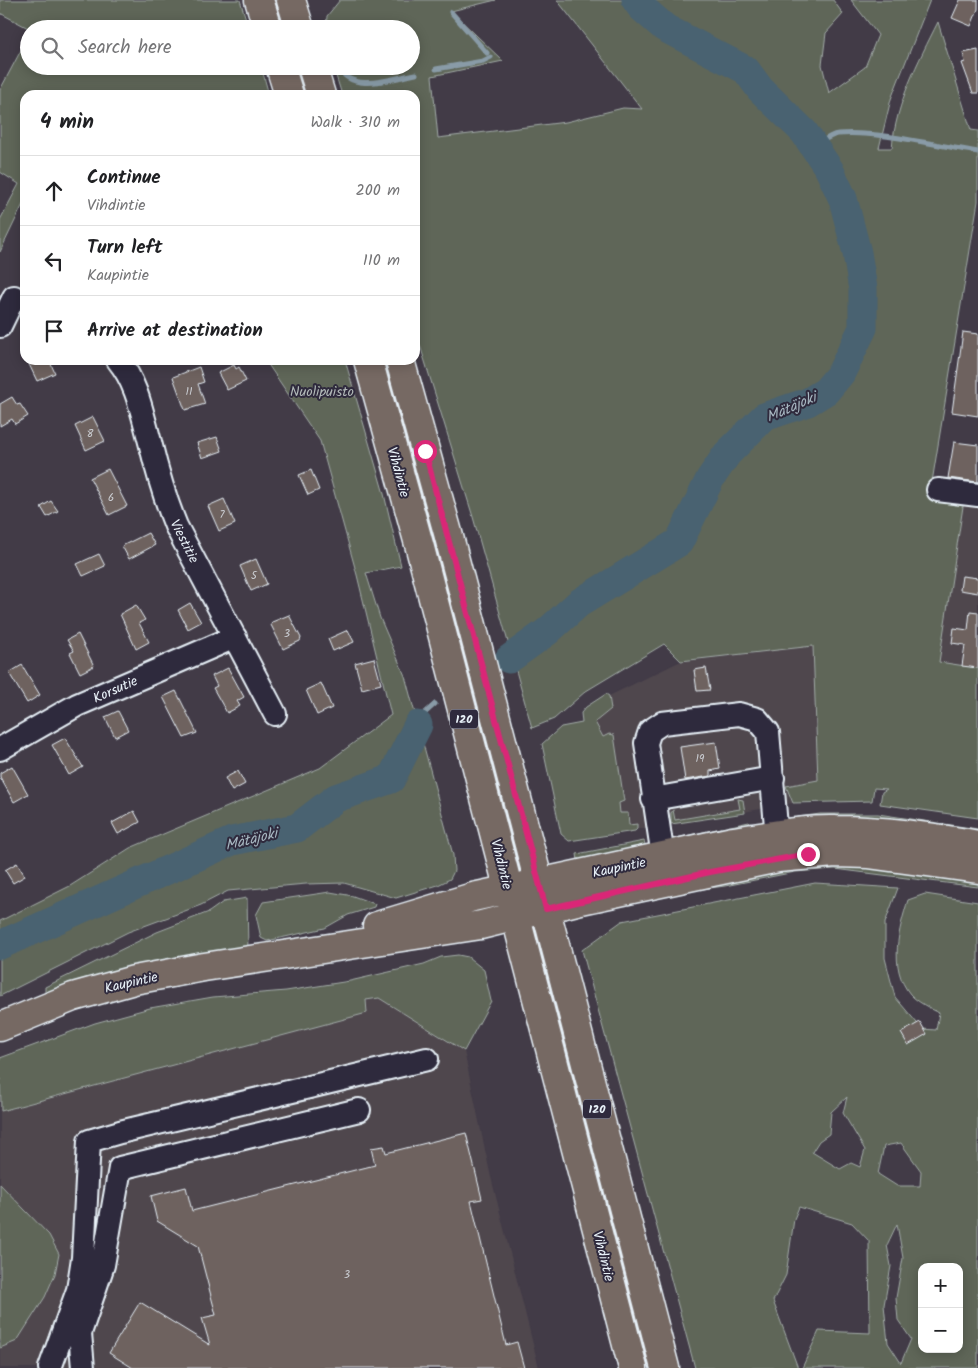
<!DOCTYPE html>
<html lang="en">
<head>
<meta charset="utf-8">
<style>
  :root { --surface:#fff; --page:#f6f6f6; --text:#202124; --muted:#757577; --line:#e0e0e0 }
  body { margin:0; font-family:Kalam,sans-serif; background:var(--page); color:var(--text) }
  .controls { position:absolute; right:15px; bottom:15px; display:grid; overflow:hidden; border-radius:10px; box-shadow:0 2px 12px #0003 }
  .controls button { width:45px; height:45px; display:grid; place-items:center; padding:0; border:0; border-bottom:1px solid var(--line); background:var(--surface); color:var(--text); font:25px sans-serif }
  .stop { position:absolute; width:15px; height:15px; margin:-11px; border:4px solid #db2777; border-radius:50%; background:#fff }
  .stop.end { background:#db2777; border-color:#fff; box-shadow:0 1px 5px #0008 }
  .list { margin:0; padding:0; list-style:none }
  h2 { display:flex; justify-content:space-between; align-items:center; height:65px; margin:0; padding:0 20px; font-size:21px }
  h2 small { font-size:16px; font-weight:400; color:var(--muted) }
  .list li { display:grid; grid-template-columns:32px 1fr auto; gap:15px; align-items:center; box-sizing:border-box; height:70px; padding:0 20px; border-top:1px solid var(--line) }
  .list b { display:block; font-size:19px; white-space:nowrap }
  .list p { margin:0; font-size:16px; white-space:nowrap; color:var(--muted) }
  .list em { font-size:16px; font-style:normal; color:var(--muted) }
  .icon { flex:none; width:28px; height:28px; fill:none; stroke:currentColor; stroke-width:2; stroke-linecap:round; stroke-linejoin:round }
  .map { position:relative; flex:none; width:978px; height:1368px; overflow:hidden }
  .search { position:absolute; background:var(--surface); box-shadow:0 2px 12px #0003; left:20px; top:20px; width:400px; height:55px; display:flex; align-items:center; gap:12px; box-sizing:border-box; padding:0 18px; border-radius:28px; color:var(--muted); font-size:19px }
  .panel { position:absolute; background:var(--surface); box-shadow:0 2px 12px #0003; left:20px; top:90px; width:400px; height:275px; border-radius:15px }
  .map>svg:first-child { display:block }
  .built { fill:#4f474e }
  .green { fill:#5e6659; stroke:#a3aca8; fill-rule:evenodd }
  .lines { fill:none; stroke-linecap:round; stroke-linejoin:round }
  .stream { stroke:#899ba7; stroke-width:5 }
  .river { stroke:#496271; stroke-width:29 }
  .building { fill:#6e625e; stroke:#e8f1f8 }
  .minor-casing { stroke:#e8f1f8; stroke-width:26 }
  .major-casing { stroke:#e8f1f8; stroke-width:31 }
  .minor { stroke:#2f2a3d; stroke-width:22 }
  .major { stroke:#766964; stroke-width:28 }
  .route { stroke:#db2777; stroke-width:6 }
  .labels { text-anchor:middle; stroke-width:4; stroke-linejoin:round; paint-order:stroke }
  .number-label { font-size:11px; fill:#cacdd2 }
  .shield { fill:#2f2a3d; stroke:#b0b5c0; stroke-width:1 }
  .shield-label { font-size:12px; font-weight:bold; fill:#e8f1f8 }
  .park-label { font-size:14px; fill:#b1b9b8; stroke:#2f2a3d }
  .street-label { font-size:14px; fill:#e8f1f8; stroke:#2f2a3d }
  .water-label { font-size:15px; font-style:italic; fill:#a8b8c2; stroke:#2f2a3d }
</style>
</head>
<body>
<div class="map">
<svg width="978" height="1368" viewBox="0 0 978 1368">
  <rect width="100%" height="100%" fill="#423b47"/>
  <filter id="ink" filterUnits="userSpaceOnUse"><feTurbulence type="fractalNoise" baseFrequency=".02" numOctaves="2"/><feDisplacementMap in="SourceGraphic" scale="10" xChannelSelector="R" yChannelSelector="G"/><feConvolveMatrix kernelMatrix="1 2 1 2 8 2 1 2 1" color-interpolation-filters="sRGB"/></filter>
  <g filter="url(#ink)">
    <path class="built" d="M927,494L978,502V668L939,663Z
      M813,646L818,781L787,786L793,803L673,825L637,829L636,824L629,825L620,813L603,737L595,722L611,709L609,696L679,662Z
      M379,998L464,1051L490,1173L539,1368H0V1094L147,1040Z"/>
    <path class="green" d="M0,0H240L249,29H30L0,13Z
      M340,0H496L451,11L503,61L432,76L438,138L566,122L623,108L642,109L557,0H833L843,14L826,33L822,65L829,93L865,67L878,35L851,0H930L891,99L879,148H892C896,103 918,62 938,22L971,130L978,131V201L932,482L927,494L964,500L939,662L978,668V818L880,804L882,792L887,789L874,788L872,801L793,803L786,786L818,780L813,646L681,661L664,644L586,691L554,719L532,728L473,517L415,329V95H342L333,66H411V29H326L327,16Z
      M29,35V66H261L269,95H25V200L0,252V220L19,184L0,172V90Z
      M265,360H345L384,494L401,566L366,573L380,618L405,676L453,855L454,871L450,879L438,885L396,898L344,883L306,884L228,891L201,905L128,932L0,996V921L70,886L130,848L320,768L391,715L357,575L320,441Z
      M606,694L609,696L611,709L595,722L603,737L609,734L614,735L624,801L619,803L620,813H628L629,825L637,824V829L635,831L569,841L561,834L542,744L561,727L582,723L581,713L586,707Z
      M738,799L743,800L745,813L671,824V813L673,810L675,820L740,809Z
      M820,814H878L978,829V834L796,819L798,817Z
      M749,822L752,825L676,840V838Z
      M644,841L645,844L638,849L578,860L577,854Z
      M809,862L978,877V887L835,869L795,872L725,886L680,892Z
      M815,883L898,888L885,923V958L895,997L922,1029L936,1030L939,1013C930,1008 917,1002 910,994C888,967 899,929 908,900L925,894L978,902V1368H802L819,1331L870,1333L869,1241L852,1223L799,1207L794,1219L786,1275L773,1301L798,1368H695L582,950L622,921ZM847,1097L843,1113L865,1150L860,1167L851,1163L840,1169L812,1152L819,1141L829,1134L831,1112ZM901,1143L921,1171L920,1186H897L878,1174L884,1146ZM897,1224L903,1258L896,1298L898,1320L911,1339L901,1363L888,1343L884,1305L891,1266L887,1245ZM922,1267H959V1349H922Z
      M330,892L353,896L375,904L374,907L348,915L325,928L267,941L261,938L256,915L263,902Z
      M247,898L248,950L45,996V987L157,932L209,912L223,902Z
      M458,955L468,957L484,970L491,1001L464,1051L379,998L366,1000L367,1013L1,1111L0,1058L95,1023L150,1008L213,997L286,991L350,981L424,964L441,957Z
      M0,1184L49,1235L59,1254L55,1274L45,1297L17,1341L0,1348Z"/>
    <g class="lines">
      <path class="stream" d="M451,12L487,53
        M338,66C351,95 392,78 416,74
        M436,69L483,61L491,57
        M814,147C822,142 829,135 838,134C875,130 939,146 978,152
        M418,725L425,713L435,704"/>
      <path class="river" d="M509,659L548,631L579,603L679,542L710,479L727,454L764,417L808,402L826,391L841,373L863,328V289L857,253L843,199L829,169L804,132L760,89L746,70L665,28L641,7L636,0
        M0,945L232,841L297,828L336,798L391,779L418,725"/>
    </g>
    <path class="building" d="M960,0H978V9L971,26L952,18Z
      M978,50V93H973L962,63L965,62L963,53Z
      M963,332L978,334V416L952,412Z
      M27,360H49L55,373L37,381Z
      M234,365L236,369L239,367L246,381L227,390L218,373Z
      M199,367L204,382L198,384L205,404L185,410L173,377Z
      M12,397L17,405L20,404L28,416L15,424L12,419L0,426V404Z
      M93,417L105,441L86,450L75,426Z
      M217,437L222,451L202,458L197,443Z
      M954,442L978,445V482L948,478Z
      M108,469L127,506L109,515L90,478Z
      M311,470L319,490L308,495L299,475Z
      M224,499L235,524L219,531L208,506Z
      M51,501L58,511L47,517L41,507Z
      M148,533L155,545L129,559L122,546Z
      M99,554L105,566L83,576L77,564Z
      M256,559L267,584L251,591L240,566Z
      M962,576L978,578V593L960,590Z
      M190,603L201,622L188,629L178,610Z
      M136,605L145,620L139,623L149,642L136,649L120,614Z
      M970,611L978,612V668L962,666L965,645L952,643L954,628L968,630Z
      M289,615L301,638L300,641L283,649L271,625L272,622Z
      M348,630L354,642L333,651L328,639Z
      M78,634L94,666L80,673L70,653L74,651L67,640Z
      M374,658L381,684L362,689L355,663Z
      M22,665L40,695L27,703L9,673Z
      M228,668L244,697L237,701L240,706L227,713L213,688L217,686L212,676Z
      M706,668L710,690L697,691L694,670Z
      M321,683L332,708L317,715L306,690Z
      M176,691L197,733L184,738L163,697Z
      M118,711L128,730L115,737L105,717Z
      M65,738L83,767L69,775L52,745Z
      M716,742L720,769L710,771V776L685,780L680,747Z
      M12,766L28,794L14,802L0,777V773Z
      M238,771L245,784L232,791L225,778Z
      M134,811L140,822L118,834L112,823Z
      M17,863L25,876L13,883L5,870Z
      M920,1022L927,1034L908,1045L901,1033Z
      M466,1133L482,1199L471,1201L506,1345L517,1342L524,1368H133L109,1353L140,1302L210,1345L202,1318L216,1315L198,1246L157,1221L151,1196L186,1187L192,1211L375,1165L371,1148L384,1146L386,1153Z"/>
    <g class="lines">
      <g class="minor-casing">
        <path id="minor" d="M0,326L14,297
          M118,360C137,383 142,413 150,442C157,471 165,499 176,526L275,714
          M938,490L978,495
          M0,749L77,705L235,637
          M653,799L773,778
          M663,857L646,743L650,731L662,723L739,714L757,719L768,732L778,850
          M50,1368L78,1290L83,1258L89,1141L120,1132L427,1059
          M83,1368L80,1333L103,1265L120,1168L359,1110"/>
      </g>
      <g class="major-casing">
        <path id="major" d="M259,0L268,29
          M291,0L300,29
          M280,66L289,95
          M312,66L321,95
          M368,360L420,548L633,1368
          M400,360L448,533L665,1368
          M377,926L473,897L733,841C767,836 802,829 836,830C884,830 931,837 978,845
          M0,1027L73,997L134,980L204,967L481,925L581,900L778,858L835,853L868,854L978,869"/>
      </g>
      <use href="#minor" class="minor"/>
      <use href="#major" class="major"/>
    </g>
  </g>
  <g class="lines" filter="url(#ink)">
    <path class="route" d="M425,451L546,909L710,872L808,854"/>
  </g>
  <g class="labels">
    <g class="number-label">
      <text x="189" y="395">11</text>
      <text x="90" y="437">8</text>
      <text x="111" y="501">6</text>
      <text x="222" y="518">7</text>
      <text x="254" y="579">5</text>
      <text x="287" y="637">3</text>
      <text x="700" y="762">19</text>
      <text x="347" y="1278">3</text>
    </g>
    <g class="shield">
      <rect x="450" y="709.5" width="28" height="19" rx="4"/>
      <rect x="583" y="1099.5" width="28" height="19" rx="4"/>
    </g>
    <g class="shield-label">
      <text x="464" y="723">120</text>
      <text x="597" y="1113">120</text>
    </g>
    <g class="park-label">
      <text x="322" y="396">Nuolipuisto</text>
    </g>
    <g class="street-label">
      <text transform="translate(399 472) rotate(75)" y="5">Vihdintie</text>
      <text transform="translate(185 541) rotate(63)" y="5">Viestitie</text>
      <text transform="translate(115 689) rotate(-24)" y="5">Korsutie</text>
      <text transform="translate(502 864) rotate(76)" y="5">Vihdintie</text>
      <text transform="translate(619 867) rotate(-12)" y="5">Kaupintie</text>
      <text transform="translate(131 982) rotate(-13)" y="5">Kaupintie</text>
      <text transform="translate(604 1256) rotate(76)" y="5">Vihdintie</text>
    </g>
    <g class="water-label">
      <text transform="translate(791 407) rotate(-24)" y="5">Mätäjoki</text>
      <text transform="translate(251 839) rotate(-14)" y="5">Mätäjoki</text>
    </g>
  </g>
</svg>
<div class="controls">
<button>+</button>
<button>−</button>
</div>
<div class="stop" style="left:425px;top:451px"></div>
<div class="stop end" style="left:808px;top:854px"></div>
<div class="search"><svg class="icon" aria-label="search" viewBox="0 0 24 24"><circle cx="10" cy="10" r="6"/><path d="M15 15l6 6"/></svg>Search here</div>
<section class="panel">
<h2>4 min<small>Walk · 310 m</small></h2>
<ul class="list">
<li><svg class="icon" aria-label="ahead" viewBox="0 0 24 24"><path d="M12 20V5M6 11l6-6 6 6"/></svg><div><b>Continue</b><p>Vihdintie</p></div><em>200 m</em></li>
<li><svg class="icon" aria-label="left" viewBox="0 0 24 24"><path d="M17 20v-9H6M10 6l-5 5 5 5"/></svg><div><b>Turn left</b><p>Kaupintie</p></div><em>110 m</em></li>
<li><svg class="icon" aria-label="arrive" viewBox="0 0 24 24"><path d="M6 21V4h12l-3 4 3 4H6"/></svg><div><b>Arrive at destination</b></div></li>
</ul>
</section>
</div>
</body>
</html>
